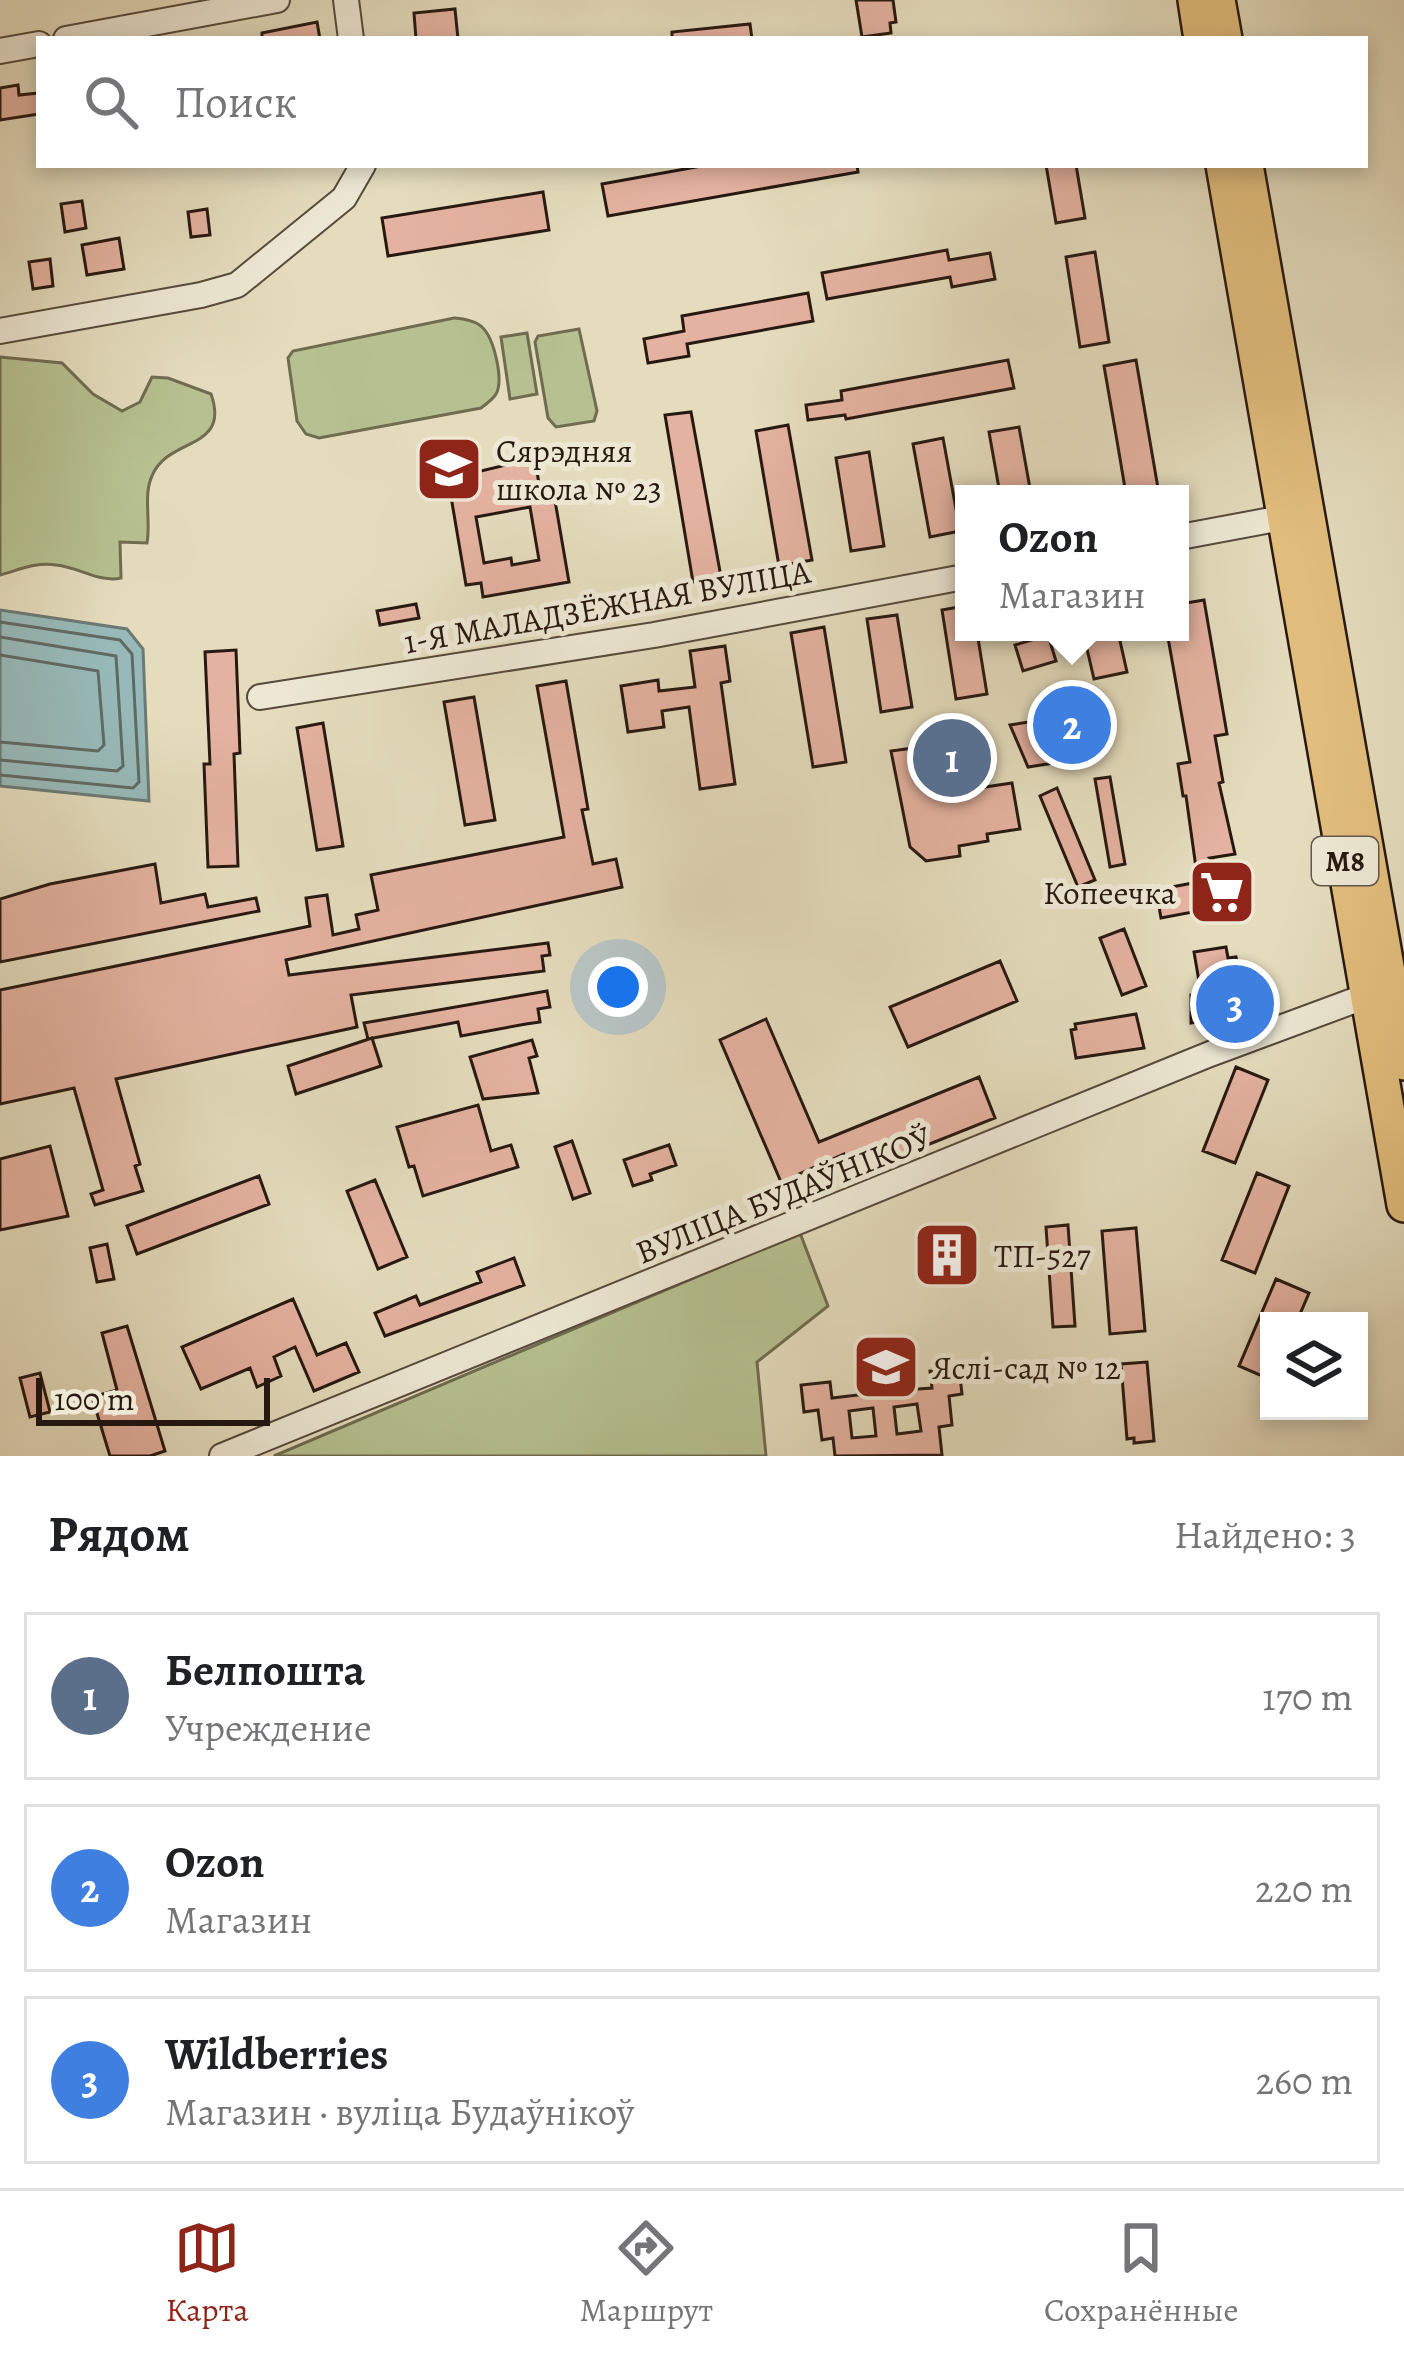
<!DOCTYPE html>
<html lang="ru">
<head>
<meta charset="utf-8">
<style>
  :root { --surface:#fff; --page:#f6f6f6; --text:#202124; --muted:#757577; --line:#e0e0e0; --accent:#8f2418 }
  body { margin:0; font-family:Alegreya,serif; background:var(--page); color:var(--text) }
  .controls { position:absolute; right:36px; bottom:36px; display:grid; overflow:hidden; border-radius:0px; box-shadow:0 6px 18px #0003 }
  .controls button { width:108px; height:108px; display:grid; place-items:center; padding:0; border:0; border-bottom:3px solid var(--line); background:var(--surface); color:var(--text); font:60px sans-serif }
  .scale { position:absolute; left:36px; bottom:30px; width:234px; box-sizing:border-box; padding-left:12px; border:6px solid #281910; border-top:0; font-size:33px; line-height:42px; white-space:nowrap; color:#281910; -webkit-text-stroke:9px #ede8d4; paint-order:stroke }
  .you { position:absolute; left:618px; top:987px; width:42px; height:42px; margin:-30px; border:9px solid #fff; border-radius:50%; background:#1a73e8; box-shadow:0 0 0 18px #1a73e833 }
  .badge { display:grid; place-items:center; width:78px; height:78px; border-radius:50%; background:var(--accent); color:#fff; font-size:39px; font-weight:700 }
  .pin { position:absolute; translate:-50% -50%; border:6px solid #fff; box-shadow:0 3px 12px #0006 }
  .popup { position:absolute; left:955px; top:485px; width:234px; height:156px; box-sizing:border-box; display:grid; place-content:center; border-radius:0px; background:var(--surface); filter:drop-shadow(0 3px 9px #0005); font-size:39px; white-space:nowrap; color:var(--muted) }
  .popup b { font-size:45px; color:var(--text) }
  .popup::after { content:''; position:absolute; left:50%; top:100%; margin-left:-24px; border:24px solid transparent; border-top-color:var(--surface) }
  .list { margin:0; padding:0; list-style:none }
  h2 { display:flex; justify-content:space-between; align-items:center; height:156px; margin:0; padding:0 48px; font-size:51px }
  h2 small { font-size:39px; font-weight:400; color:var(--muted) }
  .list li { display:grid; grid-template-columns:78px 1fr auto; gap:36px; align-items:center; box-sizing:border-box; height:168px; margin:0 24px 24px; padding:0 24px; border:3px solid var(--line); border-radius:0px }
  .list b { display:block; font-size:45px; white-space:nowrap }
  .list p { margin:0; font-size:39px; white-space:nowrap; color:var(--muted) }
  .list em { font-size:39px; font-style:normal; color:var(--muted) }
  .icon { flex:none; width:66px; height:66px; fill:none; stroke:currentColor; stroke-width:2; stroke-linecap:round; stroke-linejoin:round }
  .map { position:relative; flex:none; width:1404px; height:1456px; overflow:hidden }
  .search { position:absolute; background:var(--surface); box-shadow:0 6px 18px #0003; left:36px; right:36px; top:36px; height:132px; display:flex; align-items:center; gap:30px; box-sizing:border-box; padding:0 42px; border-radius:0px; color:var(--muted); font-size:45px }
  .sheet { height:732px; background:var(--surface) }
  nav { display:flex; justify-content:space-around; align-items:center; box-sizing:border-box; height:168px; border-top:3px solid var(--line); background:var(--surface); font-size:33px; color:var(--muted) }
  nav a { display:grid; justify-items:center; gap:6px }
  nav .on { color:var(--accent) }
  .map>svg:first-child { display:block }
  .green { fill:#b6c090; stroke:#6f6c50; stroke-width:3 }
  .water { fill:#97bab9; stroke:#6b7a75; stroke-width:3 }
  .lines { fill:none; stroke-linecap:round; stroke-linejoin:round }
  .shore { stroke:#606a64; stroke-width:3 }
  .building { fill:#e4b2a0; stroke:#281910; stroke-width:3; fill-rule:evenodd }
  .minor-casing { stroke:#574a3b; stroke-width:28 }
  .highway-casing { stroke:#281910; stroke-width:38 }
  .minor { stroke:#ede8d4; stroke-width:24 }
  .highway { stroke:#e2be7e; stroke-width:33 }
  .labels { text-anchor:middle; stroke-width:10; stroke-linejoin:round; paint-order:stroke }
  .shield { fill:#ede8d4; stroke:#63574b; stroke-width:3 }
  .shield-label { font-size:30px; font-weight:bold; fill:#281910 }
  .poi-label { font-size:33px; fill:#281910; stroke:#ede8d4; text-anchor:start }
  .street-label { font-size:33px; fill:#281910; stroke:#ede8d4 }
</style>
</head>
<body>
<div class="map">
<svg width="1404" height="1456" viewBox="0 0 1404 1456">
  <rect width="100%" height="100%" fill="#e4dcbd"/>
  <filter id="stains"><feTurbulence type="fractalNoise" baseFrequency=".00167" numOctaves="4"/><feColorMatrix values="0 0 0 0 .2 0 0 0 0 .09 0 0 0 0 .02 0 0 0 .5 -.17"/></filter>
  <radialGradient id="worn" r=".72"><stop offset=".6" stop-color="#630" stop-opacity="0"/><stop offset="1" stop-color="#630" stop-opacity=".3"/></radialGradient>
  <path class="green" d="M454,318C463,319 474,320 482,327C494,338 504,380 496,394C494,398 485,405 481,408L319,438L306,434L297,421L288,358L293,351Z
    M579,329L597,411L594,421L556,427L548,418L535,342L538,336Z
    M527,333L537,394L510,399L501,337Z
    M0,357L62,363L93,394L122,411L140,402L152,377L168,378L211,394C231,451 168,436 152,476C143,495 151,521 147,543L120,542L121,578C99,583 79,567 56,565C35,562 19,570 0,575Z
    M800,1233L828,1306L757,1362L766,1456H274Z"/>
  <path class="water" d="M0,610L127,629L143,649L149,801L0,786Z"/>
  <g class="lines">
    <path class="shore" d="M0,622L120,640L132,654L139,782L133,788L0,775
      M0,637L116,656L123,766L117,771L0,760
      M0,655L98,671L104,745L98,751L0,742"/>
  </g>
  <path class="building" d="M856,0H893L896,22L890,23L891,33L862,37Z
    M455,9L458,39H416L414,13Z
    M317,22L320,39H262V33Z
    M750,24L752,39H672V32Z
    M18,85L19,95L39,93V114L0,120V88Z
    M707,165H857L858,172L608,216L602,184Z
    M1046,165H1076L1085,218L1056,223Z
    M543,192L549,230L388,256L382,218Z
    M82,201L86,228L65,232L61,204Z
    M207,209L210,235L191,237L188,212Z
    M119,238L124,269L87,275L82,245Z
    M947,250L949,260L990,253L995,279L952,287L950,277L827,299L822,273Z
    M1095,252L1109,342L1080,347L1066,257Z
    M50,259L53,286L33,289L29,262Z
    M808,293L813,321L687,344L689,356L648,363L644,339L684,331L682,316Z
    M1008,360L1014,388L846,419L845,415L808,420L806,405L842,400L841,391Z
    M1136,360L1159,494H1126L1116,435L1104,366Z
    M691,412L721,577L693,582L665,415Z
    M788,425L812,560L779,566L756,431Z
    M1019,427L1031,494H1000L989,432Z
    M943,438L960,531L930,537L913,444Z
    M869,452L884,546L851,551L836,458Z
    M535,458L540,491L553,489L569,582L483,597L481,583L466,585L448,479ZM530,507L539,560L512,565L511,558L484,563L476,517Z
    M1204,600L1227,734L1215,736L1223,782L1219,783L1235,854L1210,858L1235,879L1238,910L1232,916L1217,918L1208,909L1161,918L1156,890L1198,882L1186,796H1183L1178,764L1190,762L1167,632H1180V604Z
    M416,604L419,618L380,625L377,611Z
    M964,606V632H977L987,694L956,699L942,610Z
    M897,615L912,707L881,712L867,619Z
    M824,627L846,762L813,767L791,633Z
    M1083,632H1118L1127,672L1094,679Z
    M1048,635L1056,661L1023,671L1015,645Z
    M725,646L730,681L721,683L735,784L700,789L689,707L662,711L664,727L628,732L621,686L658,680L659,691L695,687L690,651Z
    M236,650L240,753L234,754L238,866L208,867L204,764H210L205,652Z
    M566,681L588,809L582,810L593,864L616,859L622,887L286,960L289,975L548,943L550,955L542,956L544,971L351,995L357,1027L116,1079L140,1164L135,1166L143,1191L95,1205L91,1194L103,1190L74,1088L0,1104V990L310,926L306,898L327,895L333,935L359,929L356,915L378,910L371,875L564,837L537,686Z
    M474,697L495,820L465,825L444,702Z
    M1079,714L1086,758L1028,767L1010,725Z
    M323,723L343,846L317,850L297,728Z
    M958,742L965,790L1012,783L1020,829L987,834L988,841L959,846L960,856L926,861L910,847L891,751Z
    M1110,777L1125,864L1110,867L1095,779Z
    M1057,788L1095,880L1078,887L1040,796Z
    M155,864L161,903L205,894L208,907L256,898L259,911L0,962V899L50,884Z
    M1124,929L1146,986L1122,995L1100,938Z
    M1226,947L1228,958L1236,957L1246,1014L1191,1023V995L1201,993L1194,952Z
    M1000,961L1017,1001L908,1047L890,1007Z
    M547,991L550,1007L538,1009L540,1022L526,1024L461,1036L458,1022L368,1039L364,1023Z
    M1136,1014L1144,1048L1076,1058L1071,1030L1076,1029L1075,1024Z
    M766,1019L819,1142L979,1077L995,1118L852,1175L844,1154L781,1182L720,1040Z
    M372,1038L381,1066L296,1094L288,1066Z
    M532,1040L537,1056L529,1058L538,1093L483,1099L470,1057Z
    M1236,1067L1268,1080L1235,1163L1203,1151Z
    M478,1105L491,1151L511,1145L518,1167L423,1196L414,1166L409,1167L397,1127Z
    M572,1141L590,1193L573,1199L555,1147Z
    M669,1145L676,1165L650,1174L652,1180L633,1186L624,1160Z
    M50,1146L68,1216L0,1230V1159Z
    M1257,1173L1289,1186L1255,1273L1222,1260Z
    M259,1176L269,1204L137,1254L127,1226Z
    M375,1180L407,1257L378,1269L347,1191Z
    M1068,1225L1075,1326L1053,1327L1046,1227Z
    M1136,1228L1145,1331L1110,1334L1102,1231Z
    M107,1244L114,1279L97,1282L90,1248Z
    M514,1258L524,1285L385,1336L375,1313L416,1296L420,1305L481,1282L477,1272Z
    M1276,1279L1309,1293L1297,1321H1269V1379L1239,1366Z
    M293,1299L317,1355L346,1343L359,1372L314,1391L295,1347L274,1357L281,1376L257,1387L250,1368L201,1389L182,1347Z
    M127,1326L165,1451L150,1456H110L92,1397L117,1390L102,1333Z
    M1147,1362L1154,1441L1134,1443V1438L1127,1439L1121,1364Z
    M959,1368L962,1394L949,1396L952,1425L939,1427L942,1455L835,1456L833,1438L822,1440L818,1410L804,1412L801,1385L830,1382L832,1398L858,1395L856,1379L903,1374L905,1390L918,1389L932,1388L930,1371ZM917,1404L921,1431L897,1434L894,1407ZM873,1408L876,1436L852,1438L849,1411Z
    M40,1373L50,1412L30,1417L20,1378Z"/>
  <g class="lines">
    <g class="minor-casing">
      <path id="minor" d="M346,0L351,39
        M66,39L277,0
        M0,51L39,44
        M0,331L201,295L237,285L344,198L363,165
        M1180,537L1298,515
        M260,697L654,635L964,577
        M222,1456L1210,1054L1380,991"/>
    </g>
    <g class="highway-casing">
      <path id="highway" d="M1195,0L1201,39
        M1218,0L1225,39
        M1223,165L1404,1205
        M1246,165L1404,1063"/>
    </g>
    <use href="#minor" class="minor"/>
    <use href="#highway" class="highway"/>
  </g>
  <defs>
    <g id="school-square" transform="scale(3.45)"><rect x="-9" y="-9" width="18" height="18" rx="4" fill="#8f2418" stroke="#ede8d4"/><path d="M0-5L7-2L0 1L-7-2ZM-4 1L0 2.5L4 1V4Q0 6-4 4Z" fill="#fff"/></g>
    <g id="supermarket-square" transform="scale(3.45)"><rect x="-9" y="-9" width="18" height="18" rx="4" fill="#8f2418" stroke="#ede8d4"/><path d="M-6-5.5h2.5l.6 2H6L4.5 2H-2.5L-4.4-4H-6ZM-1.5 3.2a1.3 1.3 0 1 0 .1 0ZM3 3.2a1.3 1.3 0 1 0 .1 0Z" fill="#fff"/></g>
    <g id="building-square" transform="scale(3.45)"><rect x="-9" y="-9" width="18" height="18" rx="4" fill="#8f2418" stroke="#ede8d4"/><path d="M-4-6H4V6H1V3H-1V6H-4ZM-2.5-4.3h1.7v1.8h-1.7ZM.8-4.3h1.7v1.8H.8ZM-2.5-1h1.7V.8h-1.7ZM.8-1h1.7V.8H.8Z" fill="#fff"/></g>
  </defs>
  <g fill-rule="evenodd">
    <use href="#school-square" x="449" y="469"/>
    <use href="#supermarket-square" x="1222" y="892"/>
    <use href="#building-square" x="947" y="1255"/>
    <use href="#school-square" x="886" y="1367"/>
  </g>
  <g class="labels">
    <rect class="shield" x="1312" y="837" width="66" height="48" rx="9"/>
    <g class="shield-label">
      <text x="1345" y="871">М8</text>
    </g>
    <g class="poi-label">
      <text x="496" y="462">Сярэдняя<tspan x="496" dy="38">школа № 23</tspan></text>
      <text x="1176" y="904" text-anchor="end">Копеечка</text>
      <text x="994" y="1267">ТП-527</text>
      <text x="932" y="1379">Яслі-сад № 12</text>
    </g>
    <g class="street-label">
      <text transform="translate(607 606) rotate(-10)" y="12">1-Я МАЛАДЗЁЖНАЯ ВУЛІЦА</text>
      <text transform="translate(783 1194) rotate(-22)" y="12">ВУЛІЦА БУДАЎНІКОЎ</text>
    </g>
  </g>
  <rect width="100%" height="100%" filter="url(#stains)"/>
  <rect width="100%" height="100%" fill="url(#worn)"/>
</svg>
<div class="controls">
<button><svg class="icon" aria-label="layers" viewBox="0 0 24 24"><path d="M12 4l9 5-9 5-9-5zM3 14l9 5 9-5"/></svg></button>
</div>
<div class="scale">100 m</div>
<div class="you"></div>
<div class="pin badge" style="left:952px;top:758px;background:#5c6f8a">1</div>
<div class="pin badge" style="left:1072px;top:725px;background:#3f7fe0">2</div>
<div class="popup"><b>Ozon</b>Магазин</div>
<div class="pin badge" style="left:1235px;top:1004px;background:#3f7fe0">3</div>
<div class="search"><svg class="icon" aria-label="search" viewBox="0 0 24 24"><circle cx="10" cy="10" r="6"/><path d="M15 15l6 6"/></svg>Поиск</div>
</div>
<section class="sheet">
<h2>Рядом<small>Найдено: 3</small></h2>
<ul class="list">
<li><span class="badge" style="background:#5c6f8a">1</span><div><b>Белпошта</b><p>Учреждение</p></div><em>170 m</em></li>
<li><span class="badge" style="background:#3f7fe0">2</span><div><b>Ozon</b><p>Магазин</p></div><em>220 m</em></li>
<li><span class="badge" style="background:#3f7fe0">3</span><div><b>Wildberries</b><p>Магазин · вуліца Будаўнікоў</p></div><em>260 m</em></li>
</ul>
</section>
<nav>
<a class="on"><svg class="icon" aria-label="map" viewBox="0 0 24 24"><path d="M3 6l6-2 6 2 6-2v14l-6 2-6-2-6 2zM9 4v14M15 6v14"/></svg>Карта</a>
<a><svg class="icon" aria-label="directions" viewBox="0 0 24 24"><path d="M12 3l9 9-9 9-9-9zM9 14v-3h6M13 9l2 2-2 2"/></svg>Маршрут</a>
<a><svg class="icon" aria-label="saved" viewBox="0 0 24 24"><path d="M7 4h10v16l-5-4-5 4z"/></svg>Сохранённые</a>
</nav>
</body>
</html>
